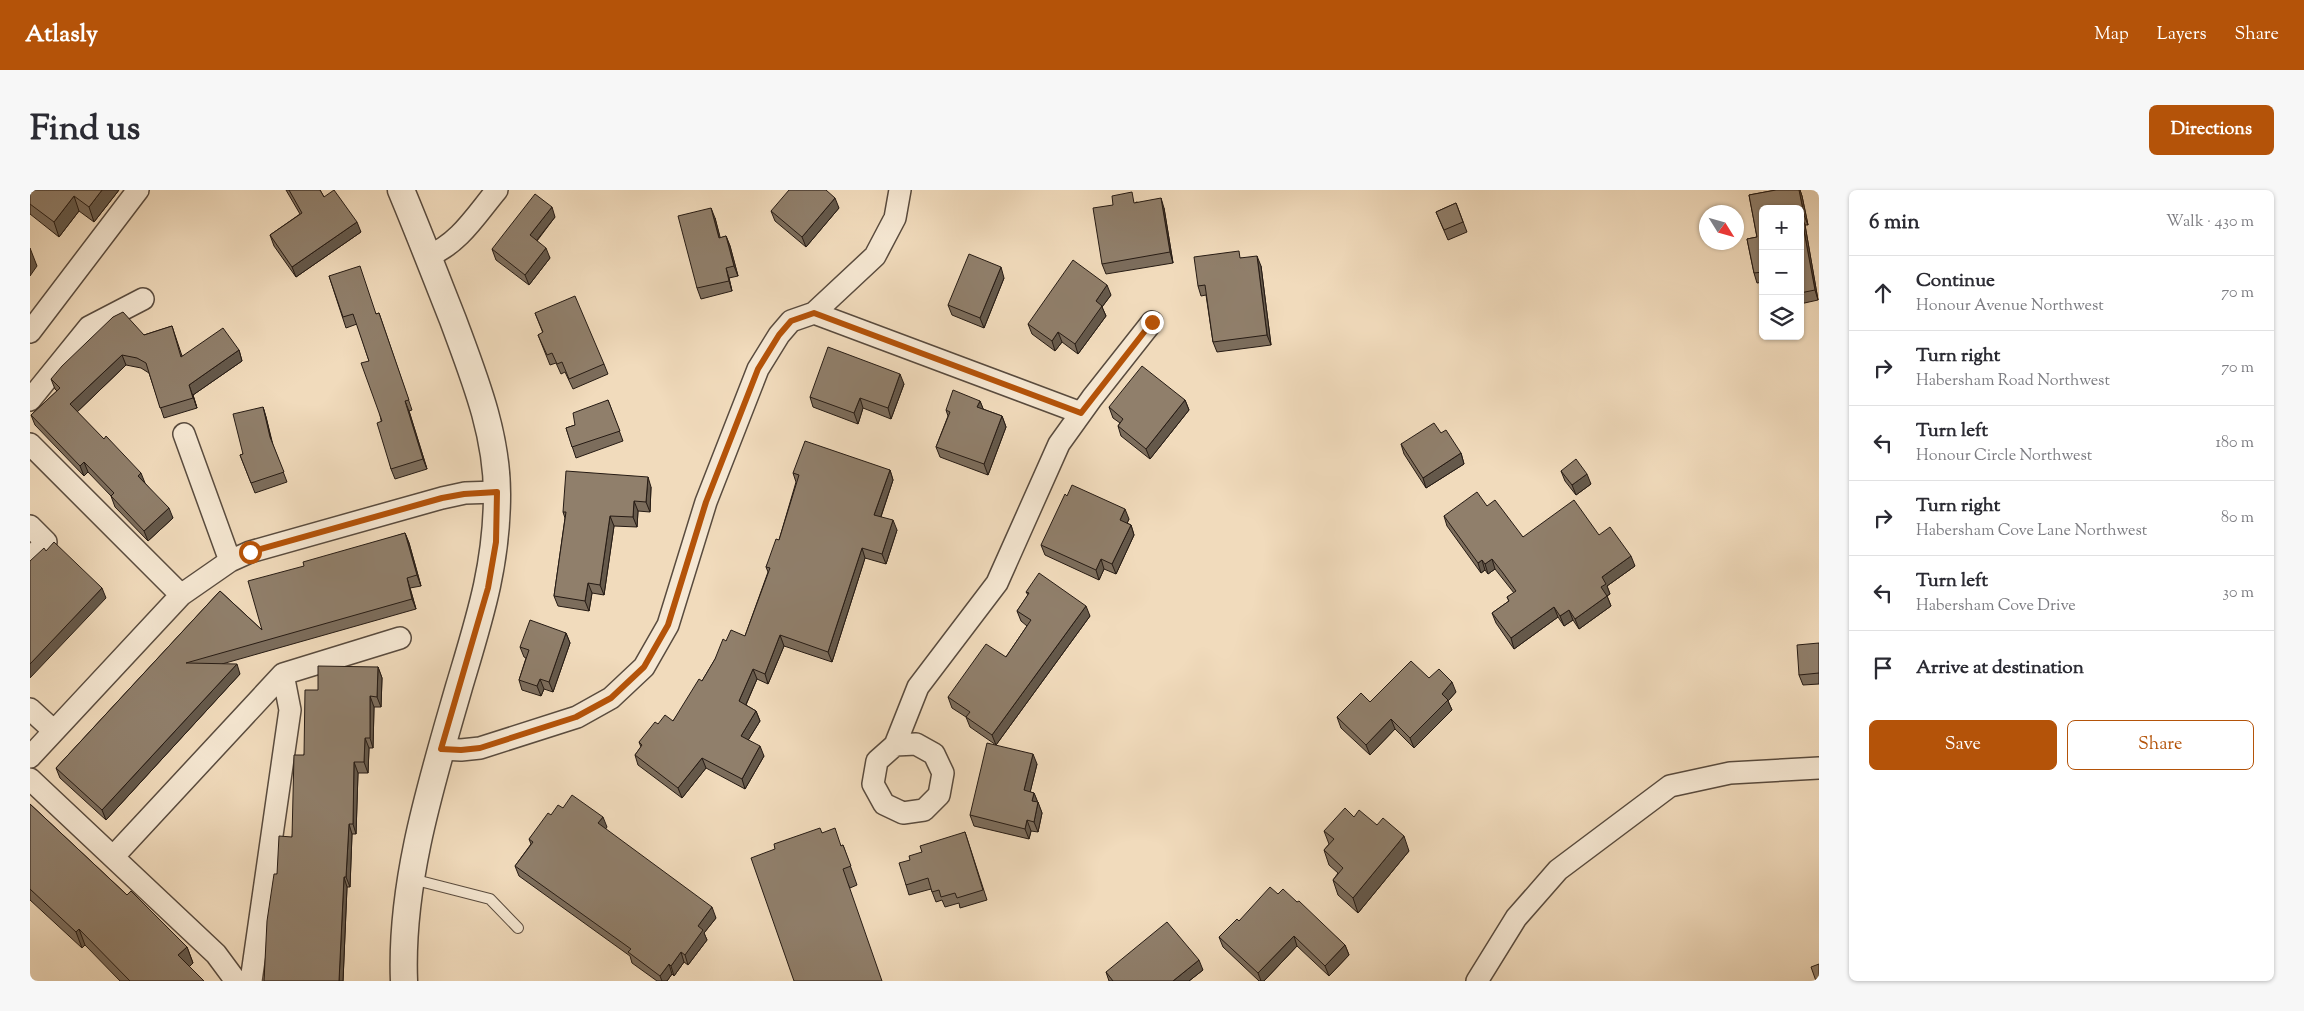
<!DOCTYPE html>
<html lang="en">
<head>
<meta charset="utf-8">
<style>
  :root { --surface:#fff; --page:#f7f7f7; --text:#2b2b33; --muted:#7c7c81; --line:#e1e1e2; --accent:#b45309 }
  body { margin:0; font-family:"Sorts Mill Goudy",serif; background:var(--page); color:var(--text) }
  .controls { position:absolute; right:15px; top:15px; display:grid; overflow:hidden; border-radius:8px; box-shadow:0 1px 4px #0004 }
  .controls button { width:45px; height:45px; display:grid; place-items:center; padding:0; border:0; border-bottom:1px solid var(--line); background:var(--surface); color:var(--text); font:25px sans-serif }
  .compass { position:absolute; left:1669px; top:15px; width:45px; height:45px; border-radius:50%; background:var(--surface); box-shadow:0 1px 4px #0004; rotate:127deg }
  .stop { position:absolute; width:15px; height:15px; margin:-11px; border:4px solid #b45309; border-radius:50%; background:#fff }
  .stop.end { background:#b45309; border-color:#fff; box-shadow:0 1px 5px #0008 }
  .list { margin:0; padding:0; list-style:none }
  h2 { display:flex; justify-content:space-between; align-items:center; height:65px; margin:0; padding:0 20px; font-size:21px }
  h2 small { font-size:16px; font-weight:400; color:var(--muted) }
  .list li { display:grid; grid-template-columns:32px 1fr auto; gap:15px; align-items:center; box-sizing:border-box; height:75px; padding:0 20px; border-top:1px solid var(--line) }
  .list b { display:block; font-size:19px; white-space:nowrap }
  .list p { margin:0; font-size:16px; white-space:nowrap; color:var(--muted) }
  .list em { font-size:16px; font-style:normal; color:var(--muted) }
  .actions { display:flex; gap:10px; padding:15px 20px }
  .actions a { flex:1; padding:11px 0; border:1px solid var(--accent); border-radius:8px; text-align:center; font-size:18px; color:var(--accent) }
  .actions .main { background:var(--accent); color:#fff }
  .icon { flex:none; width:28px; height:28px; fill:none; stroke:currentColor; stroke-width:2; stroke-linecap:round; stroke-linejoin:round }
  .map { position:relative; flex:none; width:1789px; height:791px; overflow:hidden; border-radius:8px }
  header { display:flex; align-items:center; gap:30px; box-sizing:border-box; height:70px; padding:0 25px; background:var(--accent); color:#fff }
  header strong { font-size:24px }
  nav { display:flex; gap:28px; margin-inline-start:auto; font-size:18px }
  .intro { display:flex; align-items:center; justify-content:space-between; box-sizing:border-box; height:120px; padding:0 30px }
  h1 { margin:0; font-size:35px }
  .button { padding:12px 22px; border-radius:8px; background:var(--accent); color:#fff; font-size:18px; font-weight:700 }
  main { display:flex; gap:30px; padding:0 30px }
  aside { flex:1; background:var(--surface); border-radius:8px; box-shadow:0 1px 4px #0004 }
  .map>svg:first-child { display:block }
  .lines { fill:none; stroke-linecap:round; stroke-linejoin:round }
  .service-casing { stroke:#594b3e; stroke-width:12 }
  .minor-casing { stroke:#594b3e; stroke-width:24 }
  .tertiary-casing { stroke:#594b3e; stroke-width:29 }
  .service { stroke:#f6e8d3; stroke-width:10 }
  .minor { stroke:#f6e8d3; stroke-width:21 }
  .tertiary { stroke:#f6e8d3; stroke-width:26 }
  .wall { fill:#7c6d5c; stroke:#261b14 }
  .shaded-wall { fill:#65594b; stroke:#261b14 }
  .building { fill:#907f6b; stroke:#261b14 }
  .route { stroke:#b45309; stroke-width:6 }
</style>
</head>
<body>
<header>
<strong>Atlasly</strong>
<nav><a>Map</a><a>Layers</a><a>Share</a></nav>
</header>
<div class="intro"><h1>Find us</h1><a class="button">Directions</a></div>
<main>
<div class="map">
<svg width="1789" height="791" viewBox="0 0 1789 791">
  <rect width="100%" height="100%" fill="#f1dbbc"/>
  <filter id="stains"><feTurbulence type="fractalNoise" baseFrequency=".004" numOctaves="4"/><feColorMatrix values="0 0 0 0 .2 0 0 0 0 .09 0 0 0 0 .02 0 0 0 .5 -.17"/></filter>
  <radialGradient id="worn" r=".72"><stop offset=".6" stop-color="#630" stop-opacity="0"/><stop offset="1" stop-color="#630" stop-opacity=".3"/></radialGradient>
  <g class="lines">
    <g class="service-casing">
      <path id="service" d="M382,689L460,709L488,738"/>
    </g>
    <g class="minor-casing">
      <path id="minor" d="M398,66C429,54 446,25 467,0
        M784,123L1051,223
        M0,142L108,0
        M0,210L59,137L113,109
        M154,244L200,371
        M0,254L151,405
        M0,336L16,352L0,369
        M0,519L24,541
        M865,555L886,554L904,564L913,583L909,605L894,620L873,623L854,614L843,594L847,571L865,555L888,497L967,393L1029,254L1062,208L1122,132
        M411,559L431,560L450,558L547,527L581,508L614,477L638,435L676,312L728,179L749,145L761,131L784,123L845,66L865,28L870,0
        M0,567L151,405L200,371L220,362L412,308L435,303L467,302
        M0,589L186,764L206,791
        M83,667L253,484L370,448
        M221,791L260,520L253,484
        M1447,791L1486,728L1528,680L1640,596L1700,583L1789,578"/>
    </g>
    <g class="tertiary-casing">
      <path id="tertiary" d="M371,0C389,43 406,87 423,130C444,187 467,243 467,304C467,376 449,430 429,497C402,591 370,692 374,791"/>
    </g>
    <use href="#service" class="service"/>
    <use href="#minor" class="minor"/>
    <use href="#tertiary" class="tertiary"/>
  </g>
  <path class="wall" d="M0,0H89L64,32L49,21L29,47L0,24Z
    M256,0H290L294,7L331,42L266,87L244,56L240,45L270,24Z
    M1746,0H1770L1772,6L1778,35H1775L1788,110L1770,114V19H1733V92L1727,93L1724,83L1717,49L1727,47L1719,5Z
    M1106,12L1134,18L1143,73L1076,84L1072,74Z
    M1426,13L1437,42L1418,50L1406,22Z
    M809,18L776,57L745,31L741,21Z
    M525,27L507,51L520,68L499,95L466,70L462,59Z
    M685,28L690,48L696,46L700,56L708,86L699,88L702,101L671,109L667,98Z
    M1211,68L1231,76L1241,155L1187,162L1183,152L1176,105L1171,106L1168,96Z
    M299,86L346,124L349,123L382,220L379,221L397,279L365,289L361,279L339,171L327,134L316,138Z
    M974,88L954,138L922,125L918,115Z
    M1081,105L1072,117L1076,126L1048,164L1032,152L1025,161L1002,144L998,134Z
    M505,123L574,174L578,184L543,199L535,182L531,184L526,173L520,175L508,145L513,143Z
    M142,136L152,166L209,160L212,171L163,205L167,218L134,228L119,183L111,178L96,175L47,222L115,293L143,328L118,351L85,317L81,306L58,282L54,286L5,235L1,225L27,201L25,199L21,189L114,145Z
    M874,194L861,229L833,218L828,234L783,217L780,207Z
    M578,210L593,251L546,268L536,238L545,235Z
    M1155,210L1159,220L1120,269L1091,246L1088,236L1090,233L1083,228L1079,217Z
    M950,211L953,219L972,226L976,237L958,285L910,267L906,257L918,226L916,220Z
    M233,217L236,227L243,255L257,292L225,303L210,265L213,264Z
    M1411,243L1431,263L1434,274L1396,298L1374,264L1371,254Z
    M860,280L863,290L851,327L867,340L856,374L835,368L802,472L754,456L738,494L727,489L716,515L726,521L730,531L718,550L734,566L715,599L676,578L652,608L608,575L605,565L611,557L609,552L628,534L643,531L672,491L696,451L715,446L738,382L736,377L749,350L766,292L763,283Z
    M1531,281L1561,294L1546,305L1535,291Z
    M621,297L620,322L608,321L607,337L584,336L574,405L562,403L559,421L528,416L524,406L535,328L533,322Z
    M1457,316L1493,347L1569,345L1605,376L1577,396L1580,404L1577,406L1581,416L1549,439L1543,430L1534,436L1528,427L1484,459L1466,433L1462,423L1479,411L1477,407L1484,403L1465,379L1458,384L1455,380L1451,383L1417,336L1414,326Z
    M1099,329L1097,333L1101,335L1104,345L1086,384L1074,379L1069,390L1015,365L1011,355Z
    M375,343L379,353L391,396L380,398L386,419L192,474L210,484L76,630L30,588L26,578L190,401L232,440L274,376Z
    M996,402L1060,426L966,555L940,537L936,527L922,518L918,507L976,467L997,436L991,431L987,421L998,405Z
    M536,443L540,453L523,502L514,499L511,506L492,500L489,490L496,468L494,467L490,457Z
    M1789,453V494L1773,495L1769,485Z
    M348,477L352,488L351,517H344L343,558H339L338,583H328L326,644H322L320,697H317L313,791H234L247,684L262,647L274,565L288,500Z
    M1426,502L1418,511L1422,520L1384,558L1365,539L1340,565L1311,538L1307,527L1340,512Z
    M1007,574L1000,602L1004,603L1012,623L1008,642L1001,641L999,649L944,636L940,625Z
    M0,614L97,705L157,757L163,773L159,776L174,791H90L55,755L52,758L0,710Z
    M533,618L577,637L575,639L686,728L674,743L677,750L658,775L654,772L644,786L642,784L637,791H627L602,773L600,766L489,686L485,676L501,654L499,649L521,625Z
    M1324,627L1347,635L1379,661L1328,723L1308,705L1303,690L1308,683L1299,675L1294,660L1299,654L1294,641Z
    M935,642L957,710L930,718L929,713L915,717L912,710L906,712L901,699L879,705L876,695L880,670L892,662Z
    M792,643L811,656L813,655L827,695L820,698Z
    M1248,704L1267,712L1315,755L1319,765L1299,786L1267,756L1234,791H1229L1193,757L1189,747L1209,731Z
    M1173,780L1159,791H1079L1076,782Z"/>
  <path class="shaded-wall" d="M72,0H89L64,32L59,17Z
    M1769,0H1770L1772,6L1778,35L1774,25Z
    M44,6L49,21L29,47L24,32Z
    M805,8L809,18L776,57L772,47Z
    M1131,8L1134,18L1143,73L1140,62Z
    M522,17L525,27L503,55L500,45Z
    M681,18L685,28L693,58L689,48Z
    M1771,25L1775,35L1788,110L1785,100Z
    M327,32L331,42L266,87L262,77Z
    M696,46L700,56L708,86L704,76Z
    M0,58L7,76L0,86Z
    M516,58L520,68L499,95L495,85Z
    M1227,66L1231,76L1241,155L1237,145Z
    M971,77L974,88L954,138L950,128Z
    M696,78L699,88L702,101L699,91Z
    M1077,95L1081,105L1072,117L1076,126L1048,164L1045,154L1066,111Z
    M1028,142L1032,152L1025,161L1022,151Z
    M209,160L212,171L163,205L167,218L159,195Z
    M92,165L96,175L44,225L40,214Z
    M870,184L874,194L861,229L858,218Z
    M830,208L833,218L828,234L824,223Z
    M1155,210L1159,220L1120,269L1116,259Z
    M375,211L379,221L397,279L393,269Z
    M950,211L954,221L947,217Z
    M233,217L236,227L243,257L240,247Z
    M972,226L976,237L958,285L954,274Z
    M1431,263L1434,274L1396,298L1393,288Z
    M54,272L58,282L54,286L50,276Z
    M860,280L863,290L848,335L844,325Z
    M111,283L115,293L108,286Z
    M1557,284L1561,294L1546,305L1542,295Z
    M618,287L621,297L620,322L616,312Z
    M604,311L608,321L607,337L603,327Z
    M139,318L143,328L118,351L114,341Z
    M1095,319L1099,329L1094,340L1090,330Z
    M580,326L584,336L574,405L570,395Z
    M863,330L867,340L856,374L852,364Z
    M1101,335L1104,345L1086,384L1082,374Z
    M375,343L379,353L391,396L387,385Z
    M832,358L835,368L802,472L798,462Z
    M1601,366L1605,376L1577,396L1580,404L1575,407L1571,397L1572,387Z
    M1071,369L1074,379L1069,390L1066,380Z
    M1462,369L1465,379L1458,384L1455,374Z
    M1452,370L1455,380L1451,383L1448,373Z
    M377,388L380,398L386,419L382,409Z
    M558,393L562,403L559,421L555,411Z
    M72,398L76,408L0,488V474Z
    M1577,406L1581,416L1549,439L1545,429Z
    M1056,416L1060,426L966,555L962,545Z
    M1524,417L1528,427L1484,459L1481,448Z
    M1539,420L1543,430L1534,436L1530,426Z
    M536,443L540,453L523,502L519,492Z
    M750,445L754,456L738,494L735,484Z
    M207,474L210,484L76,630L72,620Z
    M348,477L352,488L351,517L347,507Z
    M723,479L727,489L713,521L709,511Z
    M510,489L514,499L511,506L507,496Z
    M1422,492L1426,502L1418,511L1422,520L1384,558L1380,548L1412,504Z
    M340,506L344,517L343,558L340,548Z
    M726,521L730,531L714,557L711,546Z
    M1361,529L1365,539L1340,565L1336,555Z
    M335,548L339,558L338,583L334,572Z
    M730,556L734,566L715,599L712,589Z
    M1003,564L1007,574L998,611L994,600Z
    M672,568L676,578L652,608L648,598Z
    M324,572L328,583L326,644L323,634Z
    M1004,603L1008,613L1002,611Z
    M1008,612L1012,623L1008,642L1004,632Z
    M573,627L577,637L572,644L568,633Z
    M997,630L1001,641L999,649L995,639Z
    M319,634L322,644L320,697L316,687Z
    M1374,646L1379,661L1328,723L1323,708Z
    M314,687L317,697L313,791H309Z
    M682,717L686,728L674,743L677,750L658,775L655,765L668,736Z
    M49,739L55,755L52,758L46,742Z
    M1264,746L1267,756L1234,791H1231L1228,783Z
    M1315,755L1319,765L1299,786L1295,776Z
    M157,757L163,773L154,782L148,765Z
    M651,762L654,772L644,786L641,776Z
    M1169,770L1173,780L1159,791H1143Z
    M639,774L642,784L637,791H632L630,786Z"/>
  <path class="building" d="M0,0H72L59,17L44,6L24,32L0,14Z
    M259,0H290L294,7L304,0L327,32L262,77L240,45L272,23Z
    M759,0H796L805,8L772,47L741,21Z
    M1746,0H1769L1774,25H1771L1785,100L1770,103V19H1733V82L1724,83L1717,49L1727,47L1719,5Z
    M1102,2L1104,13L1131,8L1140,62L1072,74L1063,18L1083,15L1082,6Z
    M505,4L522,17L500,45L516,58L495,85L462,59Z
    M1426,13L1433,32L1414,40L1406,22Z
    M681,18L689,48L696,46L704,76L696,78L699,91L667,98L648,26Z
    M1209,61L1210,68L1227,66L1237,145L1183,152L1175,95L1168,96L1164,67Z
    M939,64L971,77L950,128L918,115Z
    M1043,70L1077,95L1066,111L1072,116L1045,154L1028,142L1022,151L998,134Z
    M330,76L346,124L349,123L379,210L375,211L393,269L361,279L347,233L352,231L331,173L339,171L323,124L313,127L299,86Z
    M545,106L574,174L539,189L532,172L527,174L522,163L517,165L508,145L513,142L505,123Z
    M93,122L114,145L142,136L151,167L193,138L209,160L159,195L163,208L130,218L116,173L107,168L92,165L40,214L74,249L76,246L111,283L108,286L139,318L114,341L81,306L84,303L54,272L50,276L1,225L30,198L21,189L32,176L83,127Z
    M798,157L870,184L858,218L830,208L824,223L780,207Z
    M1112,176L1155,210L1116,259L1088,236L1093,229L1079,217Z
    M923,200L950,211L947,217L972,226L954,274L906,257L920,222L916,220Z
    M578,210L590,241L542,257L536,238L545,235L543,223Z
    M233,217L240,247L254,282L221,293L210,265L213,264L203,224Z
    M1404,233L1411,243L1416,240L1431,263L1393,288L1371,254Z
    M775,251L860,280L844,325L863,330L852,364L832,358L798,462L750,445L735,484L723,479L709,511L726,521L711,546L730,556L712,589L672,568L648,598L605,565L612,555L609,552L625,532L628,534L635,525L643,531L669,489L672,491L685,469L693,449L696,451L701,440L715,446L740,378L736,377L746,349L749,350L769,285L763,283Z
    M1546,269L1557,284L1542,295L1531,281Z
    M536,281L618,287L616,312L604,311L603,327L580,326L570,395L558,393L555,411L524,406L536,322H533Z
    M1042,295L1095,319L1090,330L1101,335L1082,374L1071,369L1066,380L1011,355L1035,304L1037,306Z
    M1447,302L1457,316L1465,310L1493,347L1544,310L1569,345L1580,337L1601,366L1572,387L1576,394L1571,397L1577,406L1545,429L1539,420L1530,426L1524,417L1481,448L1462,423L1479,411L1477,407L1486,401L1473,383L1462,369L1455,374L1452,370L1448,373L1414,326Z
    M375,343L387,385L377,388L382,409L156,473L207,474L72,620L26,578L190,401L232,440L218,391L274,376L273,372Z
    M24,352L72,398L0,474V371L14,358L16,361Z
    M1009,383L1056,416L962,545L936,527L940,522L918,507L956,454L976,467L1001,430L987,421L999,403L996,402Z
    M500,430L536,443L519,492L510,489L507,496L489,490L499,460L490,457Z
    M1789,453V483L1769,485L1767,455Z
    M1381,471L1399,488L1409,479L1422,492L1412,504L1418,510L1380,548L1361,529L1336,555L1307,527L1331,503L1340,512Z
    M288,476L348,477L347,507L340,506V548H335L334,572H324L323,634H319L316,687H314L309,791H234L237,731L244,684H247L249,646L262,647L264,565H274L275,500H288Z
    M957,553L1003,564L994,600L1004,603L1002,611L1008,612L1004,632L997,630L995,639L940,625Z
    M542,605L573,627L568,633L682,717L668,736L673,740L655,765L651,762L641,776L639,774L630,786L598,762L601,759L485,676L503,652L499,649L518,623L521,625L528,615L533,618Z
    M0,614L97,705L101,701L157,757L148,765L174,791H100L49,739L46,742L0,699Z
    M1315,618L1324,627L1329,620L1347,635L1353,628L1374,646L1323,708L1303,690L1313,678L1294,660L1304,649L1294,641Z
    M790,638L792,643L805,638L811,656L813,655L821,676L813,679L852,791H764L721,668L745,659L744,654Z
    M935,642L953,700L927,708L925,703L911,707L909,700L902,702L898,688L876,695L869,673L880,670L879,666L892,662L890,656Z
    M1240,697L1248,704L1253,699L1267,712L1269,711L1315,755L1295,776L1264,746L1228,783L1189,747L1207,729L1209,731Z
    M1137,732L1169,770L1143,791H1083L1076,782Z
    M1789,774V791H1786L1781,777Z"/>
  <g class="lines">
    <path class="route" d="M220,362L412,308L434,304L467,302L466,352L458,398L411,559L431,560L450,558L546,527L581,508L614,477L638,435L676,312L728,179L749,145L761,131L784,123L1051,223L1122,132"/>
  </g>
  <rect width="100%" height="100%" filter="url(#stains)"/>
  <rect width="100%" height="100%" fill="url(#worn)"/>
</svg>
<div class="controls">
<button>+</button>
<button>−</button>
<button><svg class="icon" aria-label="layers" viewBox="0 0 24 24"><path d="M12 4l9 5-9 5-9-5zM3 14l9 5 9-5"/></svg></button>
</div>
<svg class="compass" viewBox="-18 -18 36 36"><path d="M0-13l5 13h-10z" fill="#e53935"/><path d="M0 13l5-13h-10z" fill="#7c7c81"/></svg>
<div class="stop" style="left:220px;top:362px"></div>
<div class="stop end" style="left:1122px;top:132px"></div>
</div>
<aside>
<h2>6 min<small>Walk · 430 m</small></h2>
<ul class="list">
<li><svg class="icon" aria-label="ahead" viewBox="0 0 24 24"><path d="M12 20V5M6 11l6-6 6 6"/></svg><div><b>Continue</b><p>Honour Avenue Northwest</p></div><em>70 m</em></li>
<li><svg class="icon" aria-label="right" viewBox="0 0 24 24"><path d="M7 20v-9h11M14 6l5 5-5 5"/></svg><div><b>Turn right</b><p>Habersham Road Northwest</p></div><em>70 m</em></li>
<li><svg class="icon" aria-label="left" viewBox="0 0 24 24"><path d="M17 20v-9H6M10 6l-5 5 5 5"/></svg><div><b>Turn left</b><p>Honour Circle Northwest</p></div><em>180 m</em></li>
<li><svg class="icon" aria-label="right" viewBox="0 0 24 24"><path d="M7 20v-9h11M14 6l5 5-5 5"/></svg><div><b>Turn right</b><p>Habersham Cove Lane Northwest</p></div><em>80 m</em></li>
<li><svg class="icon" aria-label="left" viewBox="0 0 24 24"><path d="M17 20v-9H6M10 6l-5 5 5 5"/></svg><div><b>Turn left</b><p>Habersham Cove Drive</p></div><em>30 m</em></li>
<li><svg class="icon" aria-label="arrive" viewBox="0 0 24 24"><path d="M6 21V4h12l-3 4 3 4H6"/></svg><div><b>Arrive at destination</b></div></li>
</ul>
<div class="actions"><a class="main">Save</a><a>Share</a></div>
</aside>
</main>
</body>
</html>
